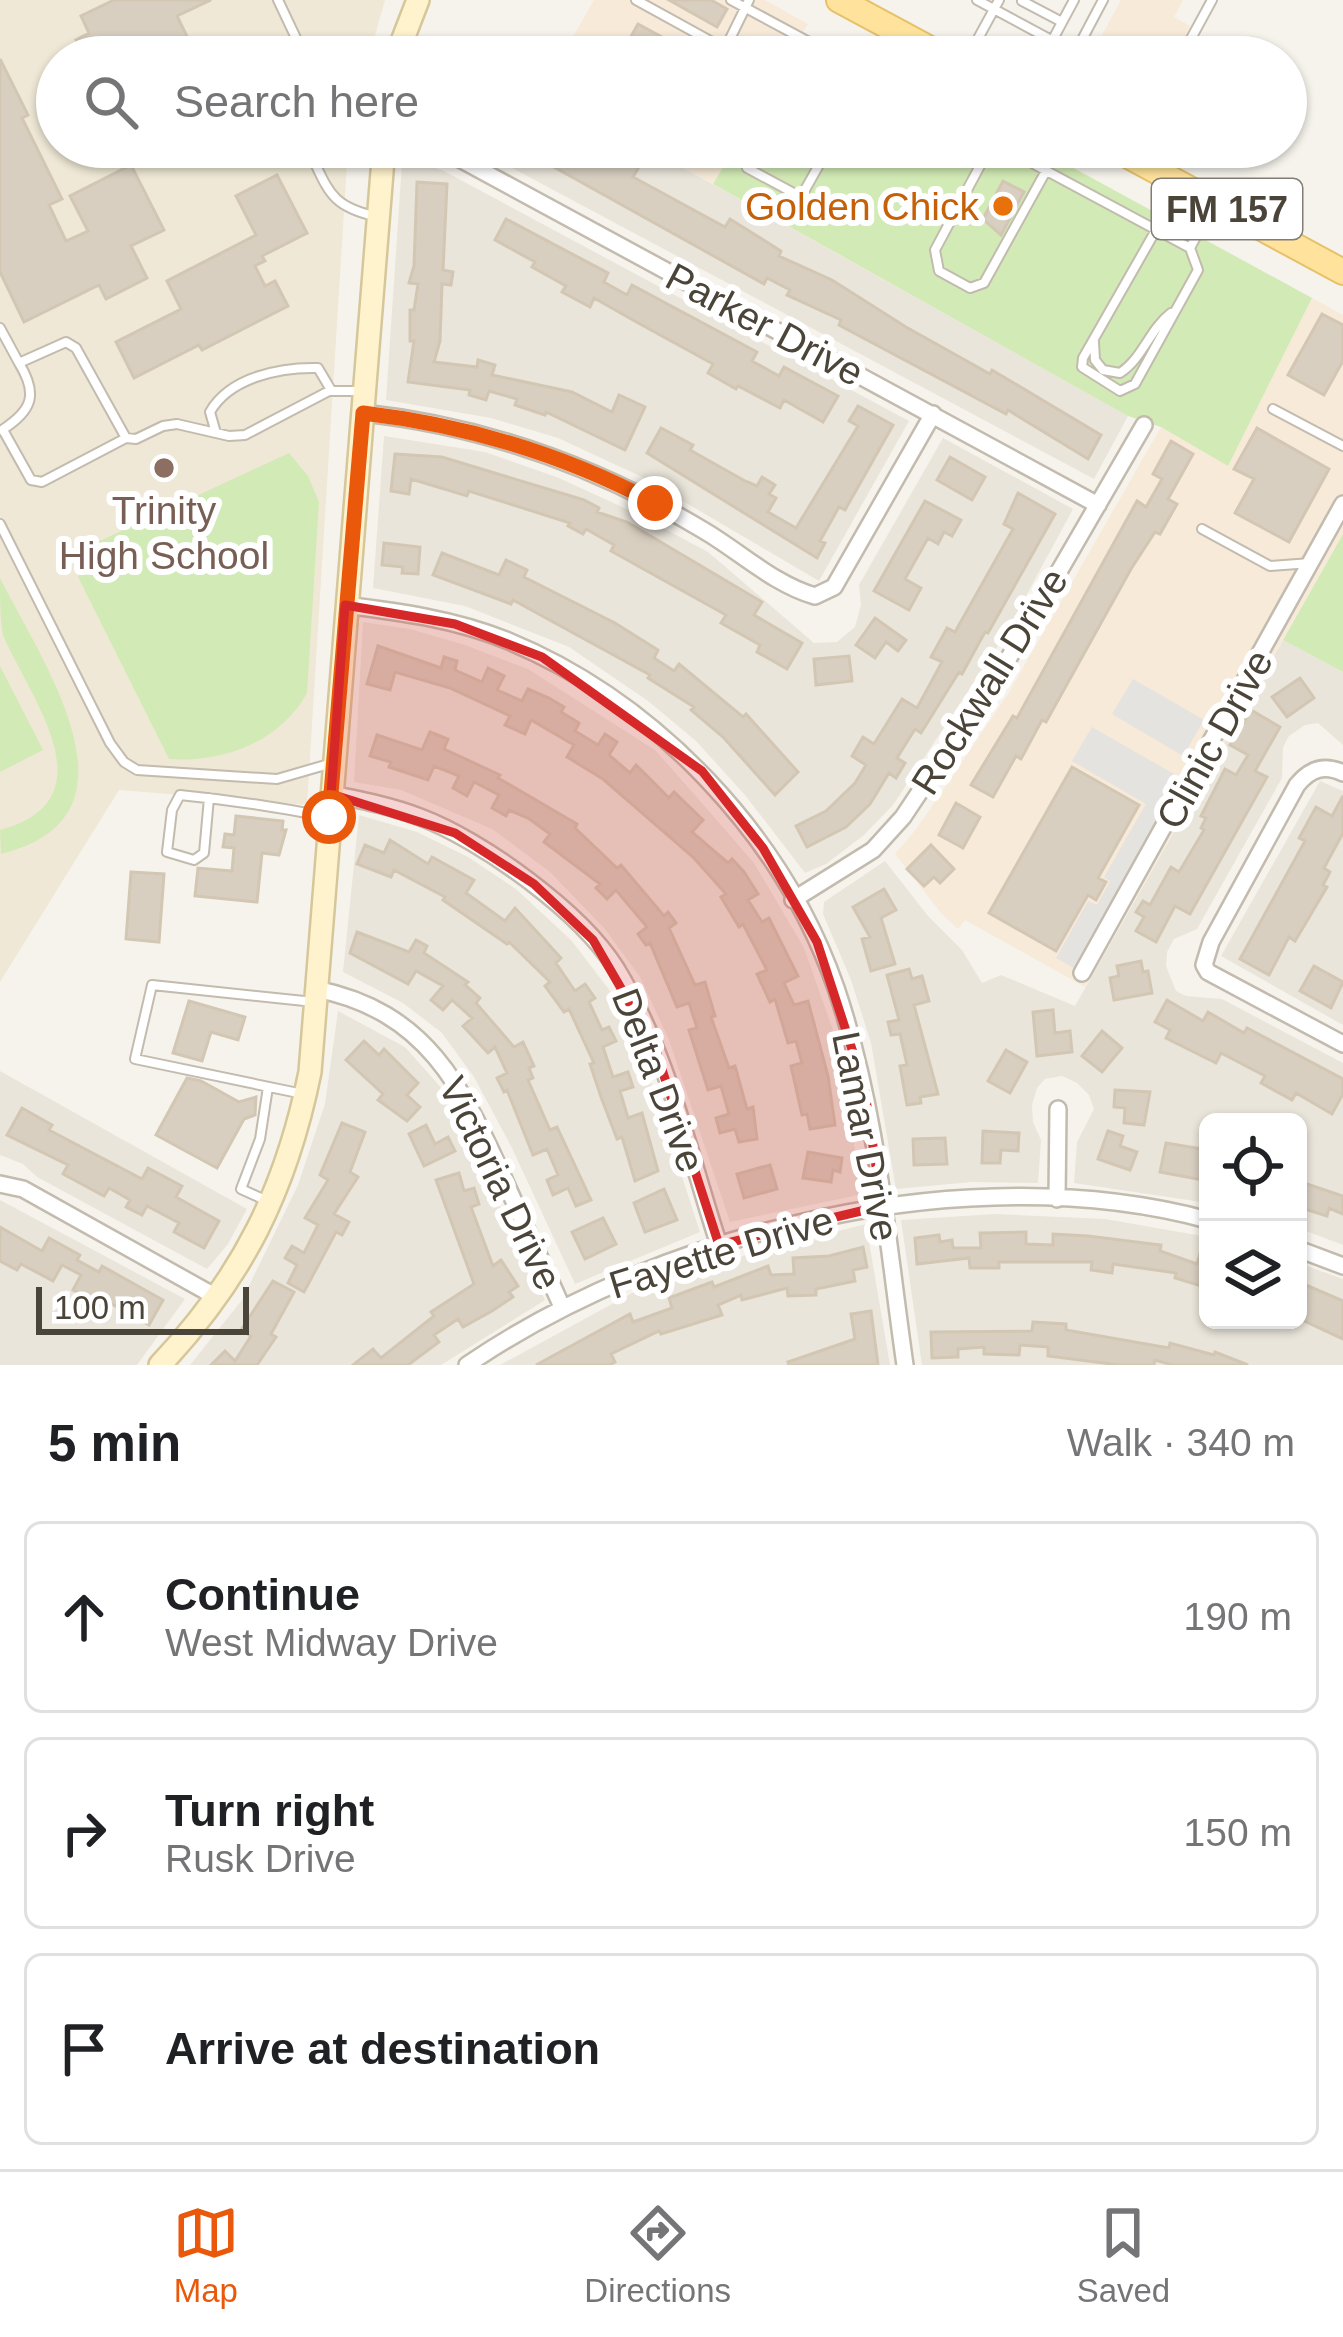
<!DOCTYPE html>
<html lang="en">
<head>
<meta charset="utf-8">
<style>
  :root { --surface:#fff; --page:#f2f2f2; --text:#202124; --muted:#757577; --line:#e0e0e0; --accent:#ea580c }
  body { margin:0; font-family:Arial,sans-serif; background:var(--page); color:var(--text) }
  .controls { position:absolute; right:36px; bottom:36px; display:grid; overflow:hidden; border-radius:18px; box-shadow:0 3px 9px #0004 }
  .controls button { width:108px; height:108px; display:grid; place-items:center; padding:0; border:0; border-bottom:3px solid var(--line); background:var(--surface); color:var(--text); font:60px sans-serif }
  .scale { position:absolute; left:36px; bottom:30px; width:213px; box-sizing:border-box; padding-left:12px; border:6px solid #4b4439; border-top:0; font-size:33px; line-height:42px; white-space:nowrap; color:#4b4439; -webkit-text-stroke:9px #fff; paint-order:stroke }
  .stop { position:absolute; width:36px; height:36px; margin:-27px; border:9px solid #ea580c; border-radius:50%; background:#fff }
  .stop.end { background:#ea580c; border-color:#fff; box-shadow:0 3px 12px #0008 }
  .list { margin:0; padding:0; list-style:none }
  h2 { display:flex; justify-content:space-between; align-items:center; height:156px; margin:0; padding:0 48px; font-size:51px }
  h2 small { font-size:39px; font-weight:400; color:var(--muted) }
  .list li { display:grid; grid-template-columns:78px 1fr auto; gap:36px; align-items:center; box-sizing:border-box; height:192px; margin:0 24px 24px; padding:0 24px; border:3px solid var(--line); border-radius:18px }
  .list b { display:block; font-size:45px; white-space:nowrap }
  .list p { margin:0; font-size:39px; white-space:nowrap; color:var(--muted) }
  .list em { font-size:39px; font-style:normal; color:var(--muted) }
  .icon { flex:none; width:66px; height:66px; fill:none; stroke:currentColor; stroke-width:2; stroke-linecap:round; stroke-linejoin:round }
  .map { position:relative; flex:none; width:1343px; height:1365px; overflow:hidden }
  .search { position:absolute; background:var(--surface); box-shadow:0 3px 9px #0004; left:36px; right:36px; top:36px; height:132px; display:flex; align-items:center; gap:30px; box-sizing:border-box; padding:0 42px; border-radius:66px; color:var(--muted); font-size:45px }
  .sheet { height:804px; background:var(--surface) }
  nav { display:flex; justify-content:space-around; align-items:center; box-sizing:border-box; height:168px; border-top:3px solid var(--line); background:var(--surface); font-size:33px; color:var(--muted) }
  nav a { display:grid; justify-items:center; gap:6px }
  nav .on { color:var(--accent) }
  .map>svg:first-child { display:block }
  .residential { fill:#eae5da }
  .commercial { fill:#f7ead8 }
  .education { fill:#efe8d6 }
  .green { fill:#d2eab5 }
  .parking { fill:#e5e3e0 }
  .building { fill:#d8cfc1; stroke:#d3c7b4; stroke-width:3 }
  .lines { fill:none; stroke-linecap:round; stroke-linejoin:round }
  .lane-casing { stroke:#c2bbae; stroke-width:12 }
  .street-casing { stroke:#c2bbae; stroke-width:20 }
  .secondary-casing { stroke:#d6c79b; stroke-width:26 }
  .primary-casing { stroke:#e6c16a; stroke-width:28 }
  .lane { stroke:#fff; stroke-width:8 }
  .street { stroke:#fff; stroke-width:15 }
  .secondary { stroke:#fff3cd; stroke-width:21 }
  .primary { stroke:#ffe39c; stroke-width:24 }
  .route { stroke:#ea580c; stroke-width:15 }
  .marked { fill:#d62828; fill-opacity:0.2; stroke:#d62828; stroke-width:9; stroke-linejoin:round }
  .food-dot { fill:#e8710a; stroke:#fff; stroke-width:4.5 }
  .education-dot { fill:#8d6e63; stroke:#fff; stroke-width:4.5 }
  .labels { text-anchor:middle; stroke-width:12; stroke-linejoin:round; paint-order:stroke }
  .shield { fill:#fff; stroke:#817c74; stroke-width:3 }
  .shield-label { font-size:36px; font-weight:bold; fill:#4b4439 }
  .food-label { font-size:39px; fill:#c56008; stroke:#fff; text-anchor:end }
  .street-label { font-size:39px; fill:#4b4439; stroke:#fff }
  .education-label { font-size:39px; fill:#785e54; stroke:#fff }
</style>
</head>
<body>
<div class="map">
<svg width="1343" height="1365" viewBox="0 0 1343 1365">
  <rect width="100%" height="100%" fill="#f6f3ec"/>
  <path class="residential" d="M473,147H646L1128,416L1094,479Z
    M402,163L424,164L444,171L909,421L819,581L642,477L558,438L491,418L386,400Z
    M384,436L485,452L559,478L633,512L708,552L814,643L837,642L855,627L861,605L859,585L943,438L1073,509L1005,635L893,805L864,835L826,864L805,873L745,795L696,741L648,701L569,647L465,606L373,588Z
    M363,622L410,629L465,645L528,669L655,750L694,794L754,863L804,948L834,1033L863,1194L730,1222L669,1040L640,977L605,929L550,872L492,829L401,790L354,782Z
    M1283,640L1343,672V745L1318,723L1305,725L1289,736L1283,747L1282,778L1197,929L1174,939L1167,952L1166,966L1176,991L1186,996L1222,999L1343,1063V1245L1298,1228V1122H1208V1203L1074,1183L1077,1142L1094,1109L1089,1095L1077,1083L1062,1076L1045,1079L1037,1088L1032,1105L1033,1122L1041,1140L1038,1183L972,1182L896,1189L871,1043L851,980L823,914L824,902L885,861L928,916L962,950L982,983L1001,975L1075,1006Z
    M1320,781L1343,791V1025L1221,956Z
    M359,815L417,832L468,857L516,889L571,940L614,996L648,1072L700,1232L575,1284L512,1148L474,1077L442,1033L403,1003L343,972Z
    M338,1011L405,1047L444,1091L545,1300L441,1365H190L242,1300L298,1185L325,1104Z
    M0,1071L247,1209L228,1244L207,1269L37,1177L23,1164L0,1155Z
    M0,1200L185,1299L137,1365H0Z
    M996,1214L1105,1219L1208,1237V1320H1298V1263L1343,1279V1365H922L901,1220Z
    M866,1224L890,1365H500L634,1292L752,1253Z"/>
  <path class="commercial" d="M594,0H765L808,24L788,57H561Z
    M1121,0H1183L1174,17L1190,26L1180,45L1163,36L1151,57H1142L1102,35Z
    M646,147H735L713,184Z
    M1312,298L1343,315V534L1085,987L965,920L958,929L941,913L895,854L917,828L1008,694L1161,427L1228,465Z"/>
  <path class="education" d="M0,0H385L369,57H57V147H348L307,805L119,790L0,982Z"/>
  <path class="green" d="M735,147H1035L1312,298L1228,466L1161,427L1128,416L713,184Z
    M289,453L308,476L319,502L307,693C280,742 223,763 169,759L78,577L91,545Z
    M1343,534V672L1283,640Z
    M0,578C41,661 153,817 1,854L0,830C113,799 29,697 3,635C0,619 0,596 0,578Z
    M0,666L43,750L0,772Z"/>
  <path class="parking" d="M1133,679L1204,720L1183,756L1112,714Z
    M1092,727L1174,774L1167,786L1164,822L1079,971L1056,958L1088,901L1097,905L1110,881L1104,877L1146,804L1072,761Z"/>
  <path class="building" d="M114,0H211L177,16L197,57H84L76,40L89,33L81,16Z
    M669,0H711L727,9L717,27Z
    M638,24L699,57H634L623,51Z
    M0,59L28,115L22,118L62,199L49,205L66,241L88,231L70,196L131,165L164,230L131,246L147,278L106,299L99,285L24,322L0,272Z
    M518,147H573L608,166L616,152L640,165L633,177L725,227L730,219L781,251L779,256L832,280L906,327L990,374L992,370L1101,435L1088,459L1008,410L1006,414L839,325L841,320L787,295L790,290L767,278L764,284Z
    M277,175L307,233L262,256L265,261L255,266L265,286L275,281L288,306L202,350L199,345L134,378L116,342L181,309L167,281L256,235L236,196Z
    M1003,181L1024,192L1001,235L983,219Z
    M417,182L447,184L443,270L453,272L451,285L442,284L440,341L434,362L477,367L478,360L495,365L492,375L572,392L612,412L619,395L645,407L625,450L546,412L545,415L515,405L517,399L489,391L486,400L469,395L470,390L408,382L414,341H410V310H414L418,284L409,283L414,266Z
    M506,219L608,273L604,282L627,295L632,285L757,352L752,361L779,376L784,367L838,396L823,422L784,400L780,408L738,386L736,389L708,373L713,364L640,324L594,298L590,307L562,292L566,286L532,267L535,262L495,240Z
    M1322,314L1343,325V361L1324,395L1288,375Z
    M858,406L893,425L845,510L839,507L820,541L825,543L817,558L647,453L661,428L693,445L690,450L745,481L757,486L762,477L775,485L769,494L776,498L768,512L796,528L858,426L849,421Z
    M1257,428L1329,469L1289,542L1235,513L1254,479L1234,469Z
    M1171,441L1193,454L1168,499L1177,504L1160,534L1155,532L1131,569L1046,722L1042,720L1021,759L1016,756L993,797L971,785L1013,716L1017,718L1137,501L1146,507L1162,479L1153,474Z
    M395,454L442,457L584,500L599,508L597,512L627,522L762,602L754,615L802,643L787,669L757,652L760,645L721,623L726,615L611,551L614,545L586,529L583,534L568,526L570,523L469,491L467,496L411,479L409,494L391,491Z
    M950,457L985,477L972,500L937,480Z
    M1018,493L1055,514L988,633L985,632L962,674L959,672L921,733L915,729L897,758L905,763L896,778L889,773L870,804L846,827L807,847L796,826L826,811L855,783L866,765L852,756L863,737L874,744L902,699L917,708L942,662L931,657L947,628L955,632L1013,529L1004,524Z
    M925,501L961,520L952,536L944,532L938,544L928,538L905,579L921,588L909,610L874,591Z
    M384,543L420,547L418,574L402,573L403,567L382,565Z
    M442,553L499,575L506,560L527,570L524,577L615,623L658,650L654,658L674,671L679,664L743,717L746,714L798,772L775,795L723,737L691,710L694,707L648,678L650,675L513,600L511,604L433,575Z
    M875,618L906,640L898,651L886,642L875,658L856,645Z
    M378,646L441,668L444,657L457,661L455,670L482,682L488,668L504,676L497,690L522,701L528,689L549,698L564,707L561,712L579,723L575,731L598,745L605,734L617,742L609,755L630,773L636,765L669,798L674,792L703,820L692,832L728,863L732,859L744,872L758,894L748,900L762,922L769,918L798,976L784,983L794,1005L808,1001L828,1076L835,1125L810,1129L807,1114L802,1115L791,1066L802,1063L796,1041L788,1043L775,999L770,1002L757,974L767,970L743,924L739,927L721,897L726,894L693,857L603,779L567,757L574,745L531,720L525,734L505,725L510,716L450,688L395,672L390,690L367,684Z
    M849,656L852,681L816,685L814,659Z
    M1300,678L1314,698L1287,717L1272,697Z
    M1251,710L1280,727L1255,771L1267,777L1190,914L1175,906L1156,942L1136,931L1144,917L1136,912L1143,901L1150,905L1171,867L1179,872L1204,830L1201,828L1206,818L1201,816L1225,769L1236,775L1248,755L1230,745Z
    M430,732L448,739L444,749L500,775L498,778L577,824L575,828L617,868L621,865L664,916L668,912L676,923L669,928L695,985L705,982L715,1016L711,1017L729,1068L735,1066L747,1109L753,1107L757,1139L739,1142L735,1129L720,1133L716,1118L729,1114L721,1086L708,1090L689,1030L697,1028L689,1003L677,1007L650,943L646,945L638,934L647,927L616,890L607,899L596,888L600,884L544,842L550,834L528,818L509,810L506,816L492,808L499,795L474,782L467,796L453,788L459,776L434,766L428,780L389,767L391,762L370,756L377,735L422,750Z
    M1072,767L1139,805L1098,878L1106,882L1096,900L1088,895L1056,951L989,913Z
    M1343,796V833L1324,868L1330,872L1323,885L1327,887L1295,941L1289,937L1269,975L1240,959L1305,841L1299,838L1316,807L1332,816Z
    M956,803L980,817L963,848L939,835Z
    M236,816L283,821L282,830H286L279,855L262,853L257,902L195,896L198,868L232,871L234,848L223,847L225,834L234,835Z
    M390,840L428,864L432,857L474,880L466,893L505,921L515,908L561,958L556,963L575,991L585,984L595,998L589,1002L602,1030L609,1027L616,1041L603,1047L613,1077L628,1072L633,1087L620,1091L628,1118L642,1113L658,1171L635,1181L622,1137L617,1139L601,1097L590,1064L594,1063L569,1009L564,1012L545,986L550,982L509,942L507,944L443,900L445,897L394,870L391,877L357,864L365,845L384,853Z
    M931,845L954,869L940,883L934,877L924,886L907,869Z
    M131,872L164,874L159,942L126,939Z
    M884,889L896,910L881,918L895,964L871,971L862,939L870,937L853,907Z
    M357,932L409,952L416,940L427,946L424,953L468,982L465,985L480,998L476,1003L514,1047L523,1042L534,1066L529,1068L533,1078L528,1080L550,1130L557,1127L591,1200L576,1206L568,1188L553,1195L547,1180L558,1175L547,1149L533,1155L507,1090L504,1092L497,1078L507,1073L495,1047L488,1053L463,1026L472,1018L452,1000L443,1010L431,1000L443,986L416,971L408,984L350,953Z
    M1141,961L1143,972L1148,971L1152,993L1114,1000L1110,978L1119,976L1117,966Z
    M1314,966L1343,982L1331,1008L1300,991Z
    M909,969L912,979L922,976L929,1001L914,1005L938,1094L920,1097L921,1103L907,1105L900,1066L907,1065L900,1034L891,1035L888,1022L899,1020L887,975Z
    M1167,1000L1203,1021L1208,1012L1244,1033L1247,1028L1343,1079V1094L1332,1114L1296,1093L1292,1100L1261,1083L1265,1076L1221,1053L1216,1063L1166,1038L1170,1030L1155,1022Z
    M189,1001L245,1017L238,1040L211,1032L202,1061L173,1053Z
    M1053,1010L1055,1033L1070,1031L1072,1052L1037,1056L1033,1012Z
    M1102,1031L1122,1048L1102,1072L1082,1056Z
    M364,1041L379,1055L384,1049L418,1083L407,1095L420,1107L407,1121L378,1100L383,1094L346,1060Z
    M1006,1050L1027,1062L1010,1093L988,1081Z
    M187,1078L201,1081L239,1102L256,1097L255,1115L244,1119L217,1168L156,1135Z
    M1115,1090L1150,1092L1144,1125L1124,1123L1125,1108L1114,1107Z
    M22,1108L52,1125L49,1130L142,1179L148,1168L182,1186L176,1197L219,1221L204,1248L174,1232L179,1223L147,1206L142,1215L126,1207L130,1200L109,1188L104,1196L63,1174L68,1165L7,1135Z
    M342,1123L365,1132L350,1172L358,1177L334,1214L349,1222L342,1235L336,1232L304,1292L288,1283L297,1265L285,1258L292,1246L304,1253L318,1225L305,1218L328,1180L320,1175Z
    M426,1125L435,1144L448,1137L455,1151L424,1166L409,1134Z
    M983,1131L1019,1133L1018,1151L1001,1150L1000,1163H982Z
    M1108,1131L1123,1136L1120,1146L1137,1152L1130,1170L1098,1159Z
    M945,1138L947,1164L914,1165L913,1139Z
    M1166,1143L1208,1150V1181L1160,1172Z
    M808,1152L842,1158L840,1172L833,1170L831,1182L803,1178Z
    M770,1165L777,1189L744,1198L737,1174Z
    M459,1173L464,1191L474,1188L479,1204L471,1207L493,1266L501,1260L518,1286L509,1292L513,1297L492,1311L463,1327L458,1319L434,1335L439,1342L408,1365H353L373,1349L381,1358L434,1316L431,1312L474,1284L436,1180Z
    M1301,1182L1343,1196V1214L1329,1208L1327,1216L1298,1207Z
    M664,1189L677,1220L645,1232L634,1203Z
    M603,1218L616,1244L585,1259L572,1232Z
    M0,1227L42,1251L49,1238L80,1255L77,1260L99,1272L102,1266L163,1300L149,1325L108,1302L105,1307L73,1290L81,1275L62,1265L53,1281L21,1264L17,1270L0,1261Z
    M1026,1232V1244L1053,1245V1234L1088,1236L1161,1245L1160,1251L1197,1264L1205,1237H1208V1288L1175,1278L1176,1273L1113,1264L1112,1273L1091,1270L1092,1262H999V1268H970L969,1258L917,1264L915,1238L939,1235L940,1242L952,1240L953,1248H981L980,1233Z
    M863,1247L867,1267L853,1270L855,1281L816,1289V1295L788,1296L787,1288L742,1300L741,1295L718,1305L722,1315L661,1334L659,1331L611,1354L615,1362L609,1365H536L630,1314L633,1322L672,1308L669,1298L712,1282L714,1287L768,1266L771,1275L794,1274L793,1258L829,1256Z
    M273,1281L294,1292L271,1334L276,1337L257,1365H211L225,1351L235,1361L251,1336L241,1330Z
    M1306,1285L1343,1301V1339L1298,1318V1303Z
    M871,1311L878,1365H789L788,1362L855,1339L851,1314Z
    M1033,1322L1066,1324V1330L1169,1348L1170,1343L1214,1355L1215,1352L1248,1365H1172L1155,1360L1154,1365H1119L1048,1356V1347L1020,1345L1019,1355L984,1354V1347L958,1349V1357L932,1358L931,1332L1032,1331Z"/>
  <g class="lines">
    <g class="lane-casing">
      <path id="lane" d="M278,0L305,57
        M636,0L725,49L749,0
        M731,0L837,57
        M977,0L1083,57
        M1022,1L1062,22
        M1052,41L1074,0
        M1075,53L1103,0
        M809,57L815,45
        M968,57L999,0
        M1181,57L1212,0
        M307,147C329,190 328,206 378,217
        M759,147L747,168L801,197L829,147
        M990,147L935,250L939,271L970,288L984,283L1046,171
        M1002,147L1190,248L1213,205
        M1156,230L1083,358L1082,367L1120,391L1135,384L1198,270L1190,248
        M0,328L19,363L66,342L76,348L126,438L136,439L163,426L177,424L229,436L245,435L329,391H363
        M1094,342L1095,360L1103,370L1120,373C1143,358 1149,330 1171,313
        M1273,409L1343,446
        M2,430C33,410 38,394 19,363
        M3,430L31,480L42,482L126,438
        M216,433L210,412C230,377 281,367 318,368L331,390
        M0,524L110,743L124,762L137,770L277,779L329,764
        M1202,529L1270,566L1311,563
        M209,798L204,853L194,860L167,852L172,810L180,795C230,800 278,807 328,817
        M303,1094L135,1059L152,985L314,1002
        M265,1200L241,1189L260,1139L268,1087"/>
    </g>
    <g class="street-casing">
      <path id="street" d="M430,147L458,158L1098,505
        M363,413C484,426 598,467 703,530C739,551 775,585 815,596L834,587L933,414
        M345,605C400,612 454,619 506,640C655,701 783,835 836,988C877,1108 887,1240 905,1365
        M1343,773C1324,764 1310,769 1297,785L1211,942L1204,965L1208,972L1343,1044
        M331,794C361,800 392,806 420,817C482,840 581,912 616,968C667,1051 689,1153 719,1245
        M793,900L873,850L903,817L1007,661L1144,425
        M1082,973L1343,504
        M316,989C426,1011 462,1086 504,1179C523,1222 543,1264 562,1307
        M0,1184L23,1189L218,1298
        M1057,1199L1058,1109
        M1298,1249L1343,1266
        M467,1365C666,1229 972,1156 1208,1220"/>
    </g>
    <g class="secondary-casing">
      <path id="secondary" d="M396,57L418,0
        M160,1365C243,1277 286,1190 310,1072L384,147"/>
    </g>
    <g class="primary-casing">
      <path id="primary" d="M839,0L945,57
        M1112,147L1343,272"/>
    </g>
    <use href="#lane" class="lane"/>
    <use href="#street" class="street"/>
    <use href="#secondary" class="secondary"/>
    <use href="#primary" class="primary"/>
  </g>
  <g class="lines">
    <path class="route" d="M329,817L363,413C466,425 563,454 655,503"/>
  </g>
  <path class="marked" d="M345,605L455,624L542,657L702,771L763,848L817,942L864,1086L882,1206L719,1245L654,1045L593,940L534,884L455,833L331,794Z"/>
  <circle class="food-dot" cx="1003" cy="206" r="12"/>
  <circle class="education-dot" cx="164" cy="468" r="12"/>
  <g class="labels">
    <rect class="shield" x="1152" y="179" width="150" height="60" rx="9"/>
    <g class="shield-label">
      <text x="1227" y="222">FM 157</text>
    </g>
    <g class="food-label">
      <text x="979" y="220">Golden Chick</text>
    </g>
    <g class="street-label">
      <text transform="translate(765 324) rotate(28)" y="14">Parker Drive</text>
      <text transform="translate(989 681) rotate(-58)" y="14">Rockwall Drive</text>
      <text transform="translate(1214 739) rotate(-61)" y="14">Clinic Drive</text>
      <text transform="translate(659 1080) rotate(69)" y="14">Delta Drive</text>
      <text transform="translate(866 1136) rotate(79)" y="14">Lamar Drive</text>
      <text transform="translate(501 1183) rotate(64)" y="14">Victoria Drive</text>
      <text transform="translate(721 1252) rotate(-17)" y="14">Fayette Drive</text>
    </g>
    <g class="education-label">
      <text x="164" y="524">Trinity<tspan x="164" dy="45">High School</tspan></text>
    </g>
  </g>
</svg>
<div class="controls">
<button><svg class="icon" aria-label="locate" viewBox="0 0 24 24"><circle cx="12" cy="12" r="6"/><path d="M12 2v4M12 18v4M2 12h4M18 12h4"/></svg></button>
<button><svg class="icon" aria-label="layers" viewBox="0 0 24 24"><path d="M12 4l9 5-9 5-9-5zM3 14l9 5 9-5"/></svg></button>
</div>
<div class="scale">100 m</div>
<div class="stop" style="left:329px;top:817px"></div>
<div class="stop end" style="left:655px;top:503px"></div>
<div class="search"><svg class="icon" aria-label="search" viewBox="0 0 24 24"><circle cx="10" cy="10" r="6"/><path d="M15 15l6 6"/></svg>Search here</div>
</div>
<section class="sheet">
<h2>5 min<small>Walk · 340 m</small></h2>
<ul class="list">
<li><svg class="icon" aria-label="ahead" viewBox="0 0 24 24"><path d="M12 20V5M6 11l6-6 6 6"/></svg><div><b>Continue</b><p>West Midway Drive</p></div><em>190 m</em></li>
<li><svg class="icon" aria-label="right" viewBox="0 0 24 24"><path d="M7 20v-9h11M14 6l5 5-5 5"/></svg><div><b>Turn right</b><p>Rusk Drive</p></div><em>150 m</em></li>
<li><svg class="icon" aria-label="arrive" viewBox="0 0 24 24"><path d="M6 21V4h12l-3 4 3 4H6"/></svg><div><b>Arrive at destination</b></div></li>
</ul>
</section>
<nav>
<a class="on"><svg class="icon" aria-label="map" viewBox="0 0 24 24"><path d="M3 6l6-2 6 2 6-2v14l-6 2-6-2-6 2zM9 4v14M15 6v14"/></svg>Map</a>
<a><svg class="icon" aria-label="directions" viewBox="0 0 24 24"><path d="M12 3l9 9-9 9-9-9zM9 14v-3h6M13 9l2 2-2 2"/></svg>Directions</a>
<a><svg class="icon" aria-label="saved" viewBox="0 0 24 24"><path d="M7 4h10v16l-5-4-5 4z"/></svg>Saved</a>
</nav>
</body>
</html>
